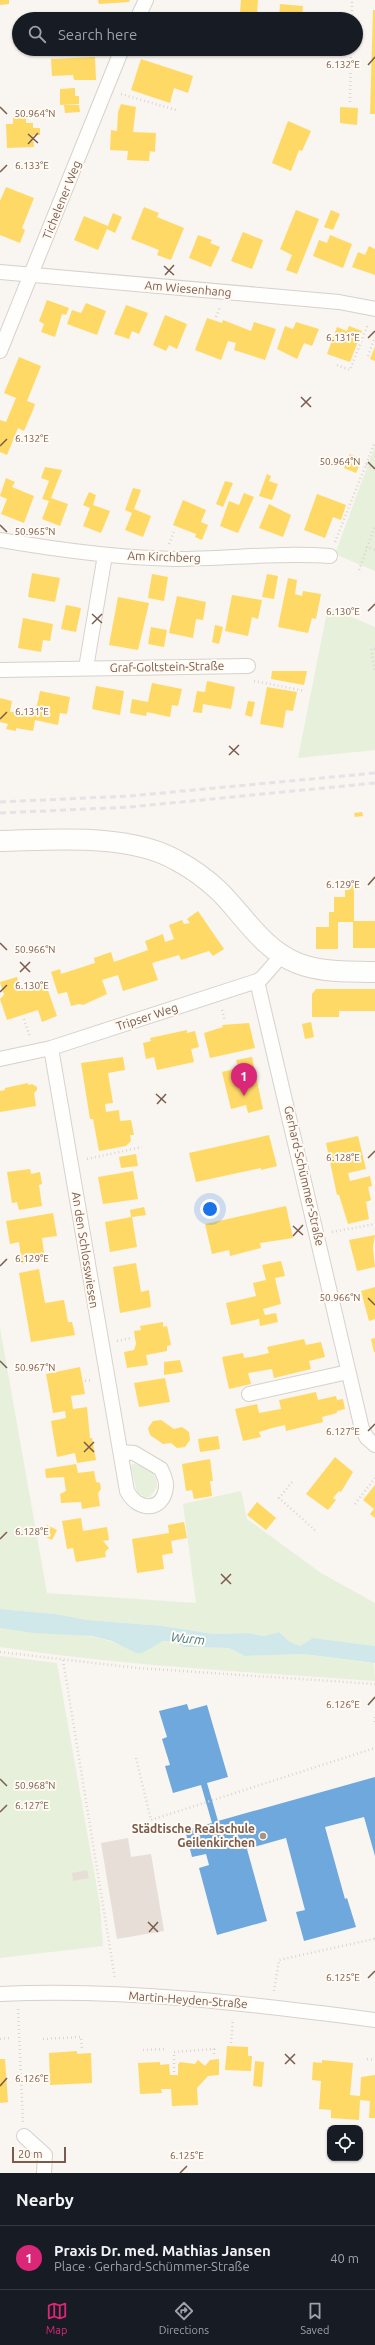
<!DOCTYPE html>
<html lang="en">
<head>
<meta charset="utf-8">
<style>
  :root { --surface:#171b24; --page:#242831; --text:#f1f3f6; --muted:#9ea1a6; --line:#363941; --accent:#db2777 }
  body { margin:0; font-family:Ubuntu,sans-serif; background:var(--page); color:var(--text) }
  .controls { position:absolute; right:12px; bottom:12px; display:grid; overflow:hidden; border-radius:8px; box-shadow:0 1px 3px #0004 }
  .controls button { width:36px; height:36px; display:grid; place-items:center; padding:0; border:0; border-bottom:1px solid var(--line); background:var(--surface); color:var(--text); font:20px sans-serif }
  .scale { position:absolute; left:12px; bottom:10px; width:54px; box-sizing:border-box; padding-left:4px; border:2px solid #7a5c4d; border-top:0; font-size:11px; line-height:14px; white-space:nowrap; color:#7a5c4d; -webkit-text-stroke:3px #fffaf3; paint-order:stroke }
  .you { position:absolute; left:210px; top:1209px; width:14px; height:14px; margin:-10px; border:3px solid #fff; border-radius:50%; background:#1a73e8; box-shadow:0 0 0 6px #1a73e833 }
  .badge { display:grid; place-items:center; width:26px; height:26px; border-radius:50%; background:var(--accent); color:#fff; font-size:13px; font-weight:700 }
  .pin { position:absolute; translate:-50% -33px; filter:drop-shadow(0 1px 2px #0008) }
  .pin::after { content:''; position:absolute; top:21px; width:14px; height:12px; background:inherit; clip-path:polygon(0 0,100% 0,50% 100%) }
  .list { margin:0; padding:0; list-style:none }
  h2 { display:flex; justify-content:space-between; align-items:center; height:52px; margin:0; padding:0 16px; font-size:17px }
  h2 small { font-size:13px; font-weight:400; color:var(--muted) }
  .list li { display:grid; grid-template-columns:26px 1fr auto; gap:12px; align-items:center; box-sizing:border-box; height:64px; padding:0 16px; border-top:1px solid var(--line) }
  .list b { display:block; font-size:15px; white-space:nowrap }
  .list p { margin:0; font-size:13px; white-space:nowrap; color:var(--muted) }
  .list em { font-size:13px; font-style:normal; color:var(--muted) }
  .icon { flex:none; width:22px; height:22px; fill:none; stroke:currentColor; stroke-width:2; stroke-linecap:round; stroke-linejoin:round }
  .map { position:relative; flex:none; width:375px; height:2173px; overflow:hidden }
  .search { position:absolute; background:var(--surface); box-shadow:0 1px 3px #0004; left:12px; right:12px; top:12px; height:44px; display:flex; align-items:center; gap:10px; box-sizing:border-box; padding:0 14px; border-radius:22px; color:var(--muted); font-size:15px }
  .sheet { height:116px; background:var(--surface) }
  nav { display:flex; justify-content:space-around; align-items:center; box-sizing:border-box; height:56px; border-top:1px solid var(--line); background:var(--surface); font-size:11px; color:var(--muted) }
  nav a { display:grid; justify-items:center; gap:2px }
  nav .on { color:var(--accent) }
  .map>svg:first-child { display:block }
  .green { fill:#e7f0db }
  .water { fill:#d0e8ea }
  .homes { fill:#ffd966 }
  .schools { fill:#6fa8dc }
  .building { fill:#e6ded7 }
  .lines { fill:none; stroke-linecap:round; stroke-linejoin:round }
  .street-casing { stroke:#d7d1cb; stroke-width:16 }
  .secondary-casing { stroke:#d9d2cb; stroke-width:22 }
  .path { stroke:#dcd5d0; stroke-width:2.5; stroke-dasharray:1 3; stroke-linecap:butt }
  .street { stroke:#fefefd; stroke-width:14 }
  .secondary { stroke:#fefefd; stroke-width:20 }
  .rail { stroke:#e6e3e7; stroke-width:3; stroke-dasharray:6 4; stroke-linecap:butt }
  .ticks { fill:none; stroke:#7a5c4d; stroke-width:1.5 }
  .poi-dot { fill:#a69286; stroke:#fffaf3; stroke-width:1.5 }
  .labels { text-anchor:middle; stroke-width:4; stroke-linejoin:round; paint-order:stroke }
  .street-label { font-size:12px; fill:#7a5c4d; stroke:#fffaf3 }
  .poi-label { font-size:12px; font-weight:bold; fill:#7a5c4d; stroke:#fffaf3; text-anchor:end }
  .water-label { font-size:13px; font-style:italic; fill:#437c86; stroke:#fffaf3 }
  .ticks-label { font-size:10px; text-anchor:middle; fill:#7a5c4d; stroke:#fffaf3; stroke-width:4; stroke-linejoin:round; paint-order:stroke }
</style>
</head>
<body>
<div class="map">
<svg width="375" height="2173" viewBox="0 0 375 2173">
  <rect width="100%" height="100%" fill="#f9f5f0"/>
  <path class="green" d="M375,446V571L335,554Z
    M328,607L375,627V750L298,758Z
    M0,1328L47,1593L196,1603L183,1504L241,1491L247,1519L321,1573L375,1603V1646L313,1638L300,1646L290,1642L279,1632L264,1636L248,1633L214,1634L163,1626L88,1620L55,1614L0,1609Z
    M132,1464C146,1464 158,1474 157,1487L150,1497H145L137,1492L131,1467Z
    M0,1628C44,1634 99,1629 136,1653L163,1641H173L184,1647L229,1648L245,1656L302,1654L374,1663L375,1681C250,1672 124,1666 0,1647Z
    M0,1656L57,1663L100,1905L103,1946L0,1958Z"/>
  <path class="water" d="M0,1609L55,1614L88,1620L163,1626L214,1634L248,1633L264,1636L279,1632L290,1642L300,1646L313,1638L375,1646V1663L303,1654L245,1656L229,1648L184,1647L173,1641H163L142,1653H136L112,1641L92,1636L34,1633L0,1628Z"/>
  <path class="homes" d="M0,0H9V4L0,5Z
    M98,0H130L129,2L99,4Z
    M241,0H258L257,14L240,12Z
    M280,4L303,6L302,19H279Z
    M373,10H375V114H370Z
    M197,16L205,18V19H196Z
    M200,49H220L218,56L200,51Z
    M277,49H300V54L277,53Z
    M95,57L96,80H74L73,75L52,76L51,59Z
    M141,59L193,76L188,93L174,88L170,103L131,90Z
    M75,88V96H79V104L60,105V89Z
    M121,104L136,107L133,132L156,133L155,152L150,151L149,161L127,160L128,151L110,150L111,130L117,131L118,112Z
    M64,105H79L80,112L65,113Z
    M340,107L358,108L357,125L340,123Z
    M26,115V123H33V128H40V135H33L34,147L7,148L6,124H13V116Z
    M288,121L311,131L302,151L299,150L291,171L272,163Z
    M6,187L34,198L22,228L25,230L20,243L0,235V201Z
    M144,207L159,213L157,217L184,228L171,260L157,255L159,250L131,239Z
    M296,210L319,219L297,274L286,270L292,255L280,249Z
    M331,210L340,214L333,230L324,227Z
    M113,213L122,217L115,233L107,229L98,250L74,240L84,216L108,226Z
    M243,232L263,240L252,269L231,261Z
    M198,235L212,240L210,243L220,247L211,267L189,258Z
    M330,235L352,244L343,268L313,256L319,240L327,243Z
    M369,246L375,249V275L352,267L358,252L365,255Z
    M47,300L69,308L66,315L62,314L55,337L41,332L44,324L39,321Z
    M86,303L106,311L97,335L67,324L72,310L81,313Z
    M126,305L148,313L139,334L132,331L129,339L114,334Z
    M165,315L187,324L177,349L169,345L166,351L153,345Z
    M207,318L222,323L223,320L251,331L254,322L276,329L265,360L234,350L236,343L228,341L221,360L195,350Z
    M296,322L319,329L312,346L304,343L297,359L277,349L285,326L293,329Z
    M349,326L362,331L350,362L327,354L337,327L347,331Z
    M375,347V361L370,359Z
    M19,357L41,366L27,401L35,404L33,410L24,431L18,428L7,455L0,452V420L6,422L16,398L4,393Z
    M350,454L362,459L356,473L344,468Z
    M45,467L62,470L51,498L68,504L60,526L42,519L49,501L42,499L49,481L41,478Z
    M267,474L271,476L269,481L278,484L272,500L259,496Z
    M6,478L15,482L12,487L34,496L24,523L1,514L7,499L0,496Z
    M225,481L233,483L223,507L216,504Z
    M133,488L141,490L134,509L151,516L143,537L125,530L132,513L125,510Z
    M89,492L96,495L93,505L110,511L101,533L83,526L90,508L83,505Z
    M244,493L254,497L238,533L220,526L229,501L239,505Z
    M317,494L346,505L341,520L333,517L325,538L304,530Z
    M183,500L206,510L201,522L208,525L202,540L195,537L196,534L173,525Z
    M269,504L291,515L283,537L259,528Z
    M32,573L60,578L55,602L28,597Z
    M152,574L168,577L164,601L148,598Z
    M267,574L278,576L274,599L262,597Z
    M288,578L297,580L295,594L302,596L303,591L321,594L316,619L312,618L308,633L278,627Z
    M232,595L262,600L258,619L252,617L248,636L225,631Z
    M177,596L206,602L203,620L196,619L193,638L169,633Z
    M118,597L149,603L138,650L109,645Z
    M66,605L81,608L76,632L61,629Z
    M23,618L53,624L50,641L43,640L41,652L18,648Z
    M215,625L223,627L219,644L212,642Z
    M151,627L167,630L164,647L148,644Z
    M272,671H307L304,685L271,679Z
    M207,681L235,687L231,709L203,704L202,713L193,712L197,691L205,692Z
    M152,683L182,689L178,706L172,705L170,717L147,712L146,716L130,713L132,699L148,702Z
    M96,686L124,691L120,715L92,709Z
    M267,687L297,692L293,711L286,710L283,728L260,724Z
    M40,691L70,697L67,714L60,713L58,725L35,720L33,731L16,728V731L6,729L8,724L0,722V698L12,701L10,712H28L29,709L36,710Z
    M248,701L255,702L252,717L245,715Z
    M362,812L363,816L355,817L354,813Z
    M345,882L354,884V921H375V948H353V922H338V949H316V927H329V912H334V897H345Z
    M198,911L224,949L213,956L209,951L181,960L179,955L152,963L158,980L123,991L118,975L102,980L107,994L83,1005L79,1004L71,1006L67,992L58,994L51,972L60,969L61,974L95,963L94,958L111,952L114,962L148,950L145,941L163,934L165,942L174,939L169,925L182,920L184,924L190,923L187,919Z
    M17,977L21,990L45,982L57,1016L42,1022L38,1010L7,1020L0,999L4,995L0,982Z
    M316,989H375V1011H339V1017H312V994Z
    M311,1022L314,1037L305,1039L302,1024Z
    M249,1023L255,1048L210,1058L204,1033L223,1027L222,1025Z
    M187,1030V1033L195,1031L199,1047L191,1049L194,1062L157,1070L154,1057L146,1059L143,1043L151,1041L150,1038Z
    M123,1057L125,1070L108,1073L113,1103L105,1104L106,1112L119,1110L120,1121L131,1120L134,1135H130L131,1141L126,1146L99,1151L93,1119H90L81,1063Z
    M252,1057L263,1109L248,1113L246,1105L231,1109L222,1072L238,1068L236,1060Z
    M28,1083V1085L32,1084L37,1087V1090L34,1093L36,1106L0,1112V1091L5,1090V1088Z
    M269,1135L277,1166L261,1170V1168L196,1182L189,1153Z
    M358,1136L366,1169L348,1173L350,1181L370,1176L372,1186L368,1187L371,1200L366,1202L369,1219L348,1224L339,1195H337L326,1143Z
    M136,1154L138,1166L121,1168L119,1157Z
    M30,1169L31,1174L40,1172L42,1184L39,1185L42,1206L19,1210L17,1202L12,1203L7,1172Z
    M133,1171L138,1199L103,1204L98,1177Z
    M286,1206L293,1238L260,1243L261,1248L230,1256L229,1250L212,1254L205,1224Z
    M144,1207L146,1215L132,1217L137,1247L110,1252L105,1222L131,1217L130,1210Z
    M53,1213L57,1236L42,1238L45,1260L22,1264L19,1242L10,1244L6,1221Z
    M375,1235L373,1248L375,1267L357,1271L349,1240Z
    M281,1261L285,1276L275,1278L281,1304L263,1309L265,1315L276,1313L278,1322L260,1326L259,1319L231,1325L226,1303L256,1296L253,1283L266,1280L262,1265Z
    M136,1263L141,1292L149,1290L151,1307L120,1313L113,1267Z
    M39,1269L45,1303L64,1300L68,1322H72L75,1335L31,1342L19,1273Z
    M375,1287V1319L369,1321L361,1291Z
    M163,1322V1327L167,1326L171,1345L167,1346V1351L146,1355L148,1365L127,1368L124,1352L134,1350L136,1344L134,1331L141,1330L140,1326Z
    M375,1338V1352H374L371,1339Z
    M304,1339L306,1345L321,1342L325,1357L309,1361L311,1369L274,1378L272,1369L248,1373L251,1384L229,1389L222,1357L243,1353L244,1358L256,1356L269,1353L267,1347Z
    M180,1360L183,1372L164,1375V1362Z
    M80,1367L85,1394L71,1396L73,1409L87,1407L90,1438H92L96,1460L77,1463L75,1453L57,1457L51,1421L66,1418L65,1411L53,1413L46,1374Z
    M165,1378L170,1402L139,1407L134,1383Z
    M316,1392L318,1400L336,1396L337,1400L343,1399L345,1409L337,1411V1413L322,1417L323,1422L286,1431L285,1425L272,1428L259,1432L261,1437L243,1441L235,1409L257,1404L259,1413L275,1410L281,1409L279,1400Z
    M161,1420L174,1429L182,1427L189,1432L190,1440L185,1447L177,1448L171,1443L163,1444L150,1435L148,1428L153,1421Z
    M218,1436L220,1449L200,1452L198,1439Z
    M335,1457L353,1472L341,1492L339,1491L333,1498L336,1500L328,1510L306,1494Z
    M210,1459L213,1481H210L212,1496L194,1499L192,1490L186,1491L182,1464Z
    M76,1464L78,1473L94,1471L96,1482L100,1483L101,1489L98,1493L100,1506L82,1509L81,1502L61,1503L60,1494L66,1491L64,1477L46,1478L45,1469Z
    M375,1485V1518L370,1514L374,1509L363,1500Z
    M257,1502L276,1518L266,1530L247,1515Z
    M81,1518L83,1531L107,1527L109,1540L103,1541L109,1548L105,1552L106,1557L76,1562L73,1548L67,1549L62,1521Z
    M184,1522L187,1538L171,1541L173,1553L162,1555L164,1569L137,1573L132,1539L169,1533L168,1525Z
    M47,1525L57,1530L52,1540L42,1535Z
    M227,2046L248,2047V2056H252L251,2071L225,2070Z
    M77,2051V2054L91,2053L92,2083L50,2085L49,2053Z
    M0,2059H5L8,2102L0,2103Z
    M219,2059V2075L208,2076L197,2088L198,2105L172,2106L171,2089H161L162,2093L140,2094L138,2063L160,2062V2065L169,2064L170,2075H178V2065L180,2062L195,2064L198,2060L205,2066L210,2060Z
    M322,2060L353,2063L350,2095L360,2096L361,2077L375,2075V2118H369L370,2101L360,2100L359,2120L331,2118V2110L319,2109L321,2081L312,2080L313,2062L322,2063Z
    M255,2061L264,2062L262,2087L253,2086Z"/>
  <path class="schools" d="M187,1704L189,1710L207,1705L228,1777L207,1783L218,1821L375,1777V1856L364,1817L325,1827L345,1899L347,1898L356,1927L304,1941L296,1912L305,1910L286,1838L247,1849L267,1921L217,1935L199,1868L209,1865L206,1854L192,1857L185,1830L212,1823L201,1785L173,1793L165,1766L170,1765L162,1739L167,1737L159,1711Z"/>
  <path class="building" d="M128,1838L131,1857L151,1854L164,1931L117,1939L101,1843Z
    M87,1870L89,1878L73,1881L72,1873Z"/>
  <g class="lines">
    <g class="street-casing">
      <path id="street" d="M137,19L146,0
        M0,272L339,302L375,309
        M0,351L122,49
        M0,540C58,550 117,558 175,559C227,559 278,552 330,556
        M86,668L105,555
        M0,670L248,666
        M257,981L362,1429L367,1438L375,1445
        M51,1048L127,1491C137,1511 163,1513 166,1487C167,1481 163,1474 161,1469L134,1453L121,1452
        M0,1059L51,1048L257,981L262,978L282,955
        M249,1394L348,1372
        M0,1994C126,1988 251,2004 375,2020
        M24,2136L45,2155L44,2173"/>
    </g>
    <g class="secondary-casing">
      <path id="secondary" d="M0,841C54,840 128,833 176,860C191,868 205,878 218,890C243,914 262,949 297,963C322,973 349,971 375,972"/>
    </g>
    <path class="path" d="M352,19V0
      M121,94L176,110
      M350,102L351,49
      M216,317L220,307
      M368,356L375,337
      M337,365L350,370L368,324
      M366,465L375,468
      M335,542L375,442
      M169,544L175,529
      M366,547L375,550
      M359,570L375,526
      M375,649H371L375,672
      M254,681L305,691
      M222,1010L225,1021
      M24,1019L30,1037
      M87,1159L142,1147
      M332,1232L375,1224
      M117,1341L132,1338
      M85,1381L92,1380
      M292,1482L279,1498L317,1532
      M355,1504L375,1478
      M0,1652L137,1668L375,1684
      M63,1660L115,1979
      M375,1717V1724
      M136,1758L151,1820L375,1748
      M274,1991L279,1960L374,1939L375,1941
      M18,2009L23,2122
      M0,2039L10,2038
      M43,2039L81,2037L82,2050
      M231,2043L233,2019
      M143,2050L164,2049
      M367,2059L375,2060
      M174,2072V2052L214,2049V2056"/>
    <use href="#street" class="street"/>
    <use href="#secondary" class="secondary"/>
    <path class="rail" d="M0,802L130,796L375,773
      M0,813L130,807L375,783"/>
  </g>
  <path class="ticks" d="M368,65L375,57M0,107L7,114M28,134L38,143M28,144L38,133M0,172L7,165M164,266L174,275M165,275L174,265M368,338L375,331M301,397L311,407M301,407L311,397M0,446L7,439M368,462L375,469M0,525L7,532M368,611L375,604M92,614L102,623M92,624L102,614M0,719L7,712M229,746L239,755M229,755L239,745M368,885L375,877M0,943L7,950M20,962L30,972M20,972L30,962M0,992L7,985M156,1094L166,1103M157,1104L166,1094M368,1158L375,1151M293,1226L303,1235M293,1236L303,1225M0,1266L7,1259M368,1298L375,1305M0,1361L7,1368M368,1431L375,1424M84,1442L94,1452M84,1452L94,1442M0,1539L7,1532M221,1574L231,1584M221,1584L231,1574M368,1705L375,1697M0,1779L7,1786M0,1812L7,1805M148,1922L158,1932M149,1932L158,1922M368,1978L375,1971M285,2054L295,2064M285,2064L295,2054M0,2086L7,2078M180,2173L187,2166"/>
  <circle class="poi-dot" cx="263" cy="1836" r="4"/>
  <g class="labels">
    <g class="street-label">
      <text transform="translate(62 200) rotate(-68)" y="4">Tichelener Weg</text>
      <text transform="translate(188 289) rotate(5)" y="4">Am Wiesenhang</text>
      <text transform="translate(164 557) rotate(2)" y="4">Am Kirchberg</text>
      <text transform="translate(167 667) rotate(-1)" y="4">Graf-Goltstein-Straße</text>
      <text transform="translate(147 1017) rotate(-18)" y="4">Tripser Weg</text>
      <text transform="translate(304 1176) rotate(77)" y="4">Gerhard-Schümmer-Straße</text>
      <text transform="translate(85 1250) rotate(81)" y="4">An den Schlosswiesen</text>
      <text transform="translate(188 2000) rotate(4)" y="4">Martin-Heyden-Straße</text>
    </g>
    <g class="poi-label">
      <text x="255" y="1833">Städtische Realschule<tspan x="255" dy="14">Geilenkirchen</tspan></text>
    </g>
    <g class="water-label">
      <text transform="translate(188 1638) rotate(6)" y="5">Wurm</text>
    </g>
  </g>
  <g class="ticks-label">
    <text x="343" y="68">6.132°E</text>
    <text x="35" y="117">50.964°N</text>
    <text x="32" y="169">6.133°E</text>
    <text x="343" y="341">6.131°E</text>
    <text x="32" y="442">6.132°E</text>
    <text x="340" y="465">50.964°N</text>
    <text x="35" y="535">50.965°N</text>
    <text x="343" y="615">6.130°E</text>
    <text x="32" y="715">6.131°E</text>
    <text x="343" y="888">6.129°E</text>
    <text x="35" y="953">50.966°N</text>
    <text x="32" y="989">6.130°E</text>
    <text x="343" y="1161">6.128°E</text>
    <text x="32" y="1262">6.129°E</text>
    <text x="340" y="1301">50.966°N</text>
    <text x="35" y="1371">50.967°N</text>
    <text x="343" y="1435">6.127°E</text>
    <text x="32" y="1535">6.128°E</text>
    <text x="343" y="1708">6.126°E</text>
    <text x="35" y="1789">50.968°N</text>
    <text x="32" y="1809">6.127°E</text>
    <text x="343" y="1981">6.125°E</text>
    <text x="32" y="2082">6.126°E</text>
    <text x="187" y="2159">6.125°E</text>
  </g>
</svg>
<div class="controls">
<button><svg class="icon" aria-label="locate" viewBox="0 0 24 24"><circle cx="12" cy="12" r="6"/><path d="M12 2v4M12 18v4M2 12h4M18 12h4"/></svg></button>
</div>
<div class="scale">20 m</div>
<div class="you"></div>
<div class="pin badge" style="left:244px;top:1096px">1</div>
<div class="search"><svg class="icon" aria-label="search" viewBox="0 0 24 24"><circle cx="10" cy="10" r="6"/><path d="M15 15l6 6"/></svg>Search here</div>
</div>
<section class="sheet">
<h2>Nearby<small></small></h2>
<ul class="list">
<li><span class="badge">1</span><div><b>Praxis Dr. med. Mathias Jansen</b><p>Place · Gerhard-Schümmer-Straße</p></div><em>40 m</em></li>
</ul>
</section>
<nav>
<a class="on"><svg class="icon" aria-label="map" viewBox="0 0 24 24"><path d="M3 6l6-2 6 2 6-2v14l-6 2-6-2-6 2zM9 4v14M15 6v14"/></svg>Map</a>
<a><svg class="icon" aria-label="directions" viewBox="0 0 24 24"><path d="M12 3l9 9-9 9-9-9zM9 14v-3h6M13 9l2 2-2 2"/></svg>Directions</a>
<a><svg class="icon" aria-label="saved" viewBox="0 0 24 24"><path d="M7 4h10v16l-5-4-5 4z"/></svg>Saved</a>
</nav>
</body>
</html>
